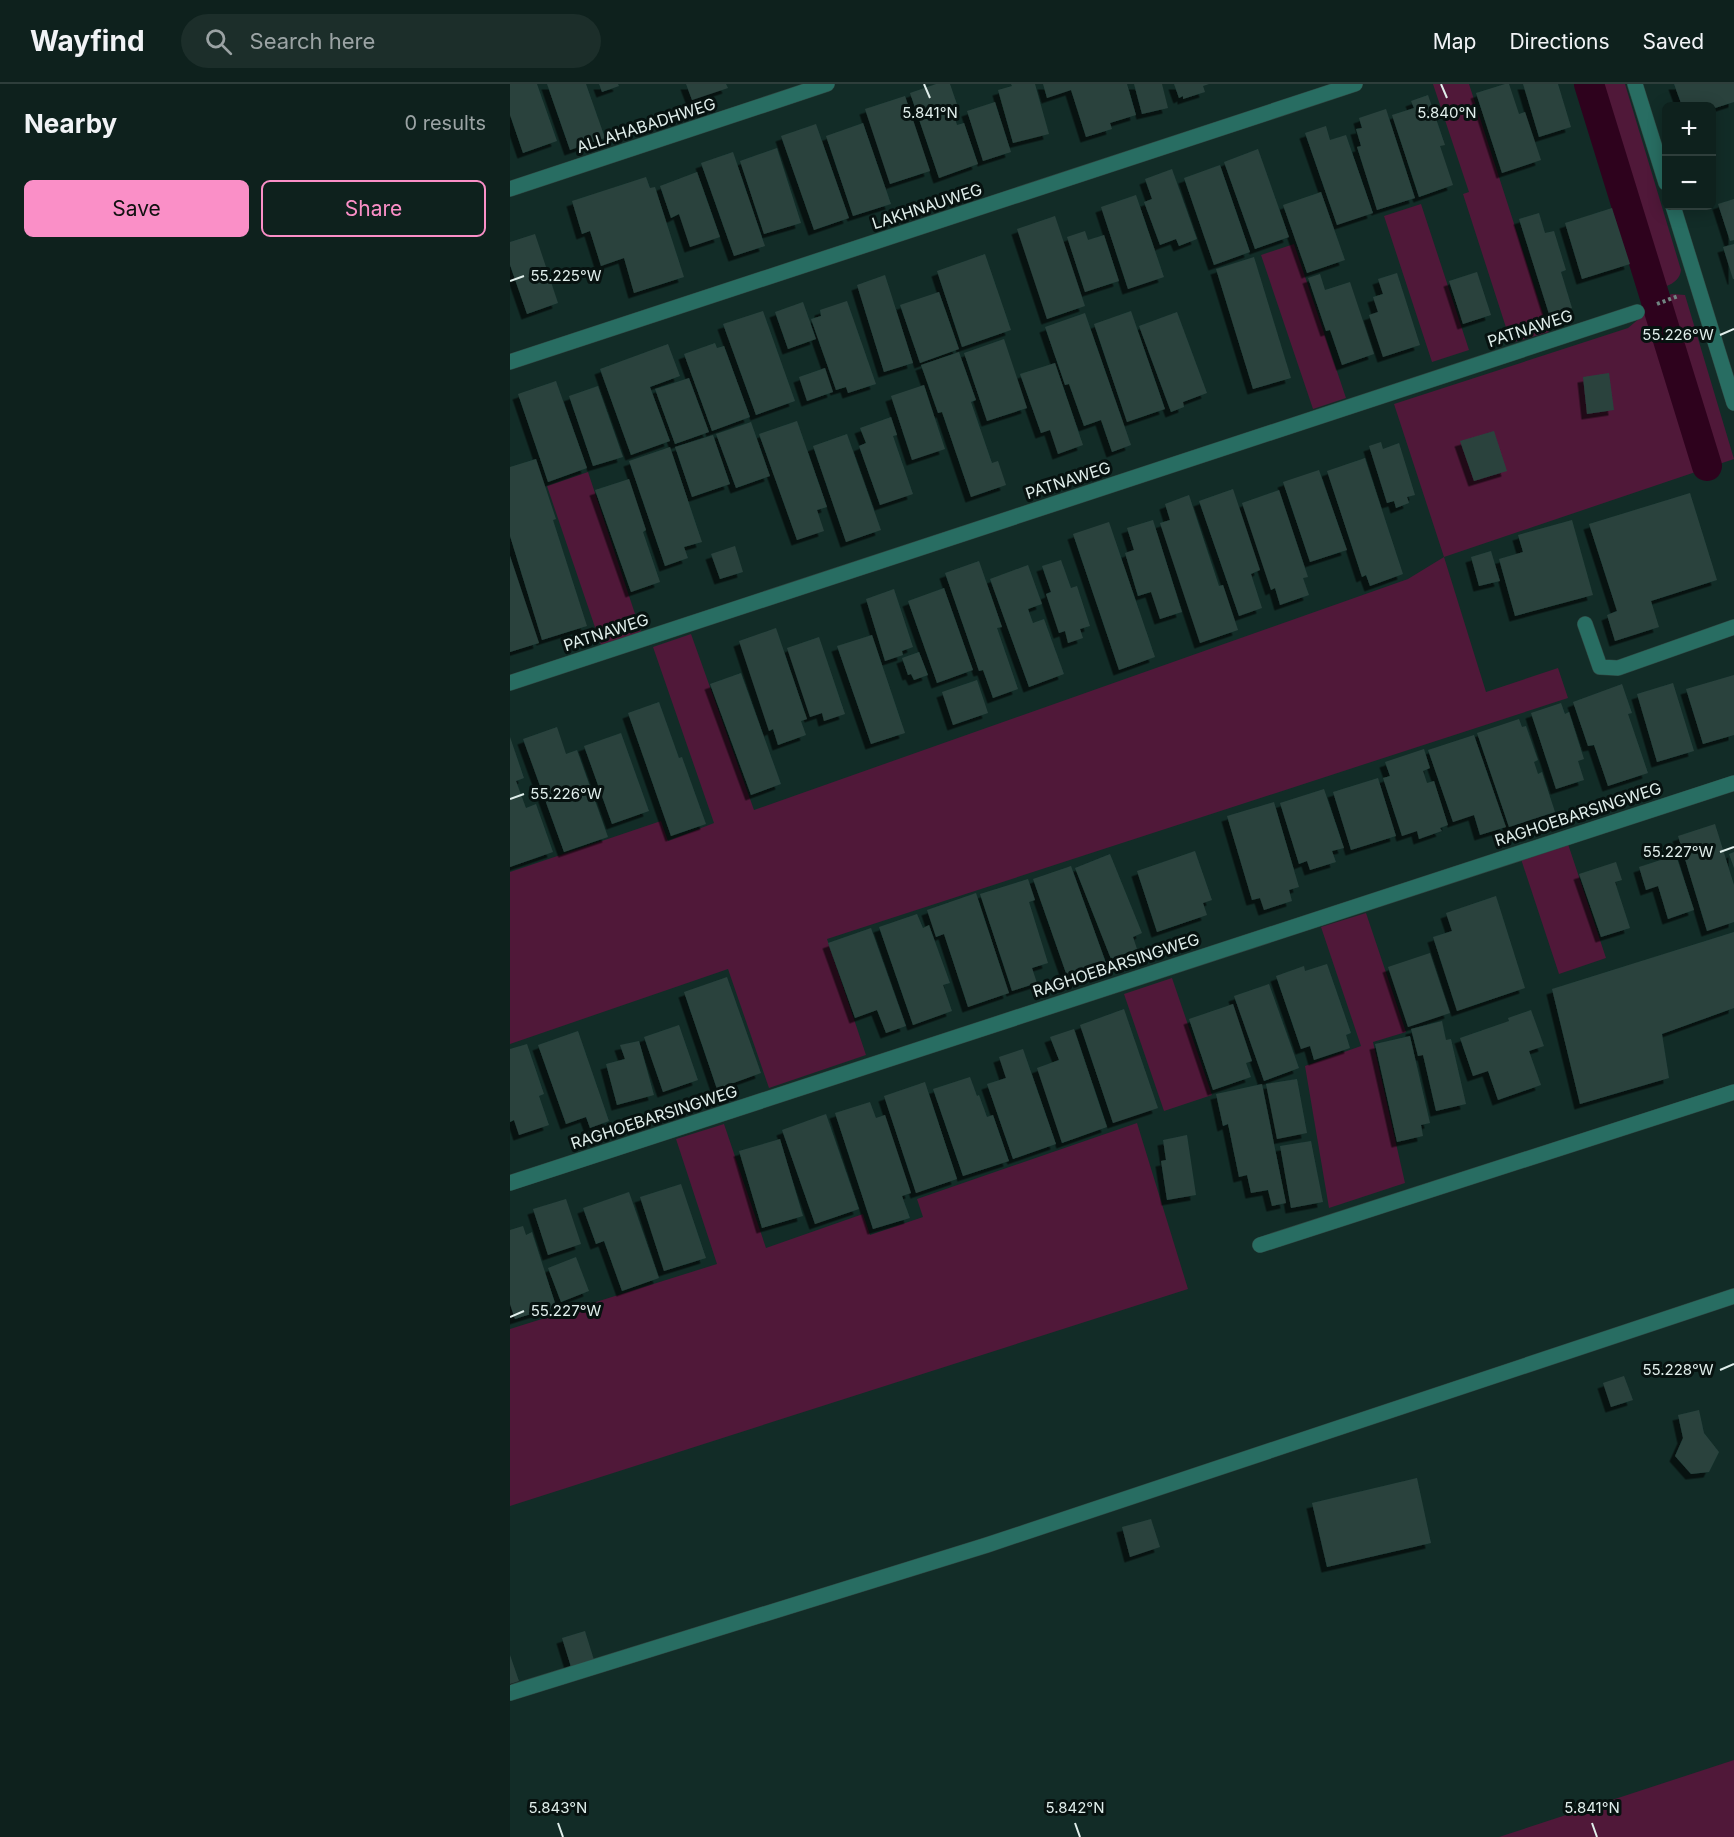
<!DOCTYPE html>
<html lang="en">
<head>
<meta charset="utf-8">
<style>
  :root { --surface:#0e211d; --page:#1c2e2a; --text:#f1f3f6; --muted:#9ba3a4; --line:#2e3e3b; --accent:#fa8fc7 }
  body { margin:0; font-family:Inter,sans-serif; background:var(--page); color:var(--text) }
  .controls { position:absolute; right:18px; top:18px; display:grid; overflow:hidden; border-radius:9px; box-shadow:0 3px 15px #0003 }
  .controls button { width:54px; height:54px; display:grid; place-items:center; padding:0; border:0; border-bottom:2px solid var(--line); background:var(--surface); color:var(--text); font:30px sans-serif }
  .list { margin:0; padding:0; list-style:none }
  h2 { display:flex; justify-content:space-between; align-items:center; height:78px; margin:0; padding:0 24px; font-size:26px }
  h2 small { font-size:20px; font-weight:400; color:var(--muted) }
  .actions { display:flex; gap:12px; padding:18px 24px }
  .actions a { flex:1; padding:14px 0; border:2px solid var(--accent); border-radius:9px; text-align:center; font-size:21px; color:var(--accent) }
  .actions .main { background:var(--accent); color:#111 }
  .icon { flex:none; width:33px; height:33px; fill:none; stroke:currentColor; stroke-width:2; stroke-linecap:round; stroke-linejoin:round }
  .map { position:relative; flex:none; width:1224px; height:1753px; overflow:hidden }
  header { display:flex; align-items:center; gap:36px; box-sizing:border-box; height:84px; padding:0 30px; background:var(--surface); border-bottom:2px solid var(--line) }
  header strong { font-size:28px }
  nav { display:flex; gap:33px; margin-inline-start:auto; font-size:21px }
  .search { width:420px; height:54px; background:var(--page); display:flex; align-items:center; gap:15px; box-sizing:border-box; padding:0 21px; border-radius:33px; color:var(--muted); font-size:22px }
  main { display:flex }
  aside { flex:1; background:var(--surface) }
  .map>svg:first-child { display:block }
  .green { fill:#501839 }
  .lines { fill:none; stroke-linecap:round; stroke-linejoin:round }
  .canal { stroke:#2e021d; stroke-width:30 }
  .building { fill:#29433e; filter:url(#shadow) }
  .service-casing { stroke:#2f4742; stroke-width:16 }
  .minor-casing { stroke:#2f4742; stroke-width:16 }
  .path { stroke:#6f8480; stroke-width:4; stroke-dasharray:3 3; stroke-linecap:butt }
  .service { stroke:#286d62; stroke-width:15 }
  .minor { stroke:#286d62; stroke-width:15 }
  .ticks { fill:none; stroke:#e0eeeb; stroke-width:2 }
  .labels { text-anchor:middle; stroke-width:6; stroke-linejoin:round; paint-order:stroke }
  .street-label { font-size:16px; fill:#e0eeeb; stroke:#071210 }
  .ticks-label { font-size:15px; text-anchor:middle; fill:#e0eeeb; stroke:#071210; stroke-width:6; stroke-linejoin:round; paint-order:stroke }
</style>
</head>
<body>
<header>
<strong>Wayfind</strong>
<div class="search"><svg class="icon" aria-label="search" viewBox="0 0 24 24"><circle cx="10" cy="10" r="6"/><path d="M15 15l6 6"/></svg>Search here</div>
<nav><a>Map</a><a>Directions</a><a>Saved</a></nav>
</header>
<main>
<aside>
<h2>Nearby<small>0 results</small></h2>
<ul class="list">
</ul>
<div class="actions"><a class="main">Save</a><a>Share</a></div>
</aside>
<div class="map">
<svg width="1224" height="1753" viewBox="0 0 1224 1753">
  <defs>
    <filter id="shadow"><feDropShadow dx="-5.5" dy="5.5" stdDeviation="0" flood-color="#0009"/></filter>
  </defs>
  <rect width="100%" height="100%" fill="#122c27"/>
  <path class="green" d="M923,0H959L1039,248L1001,259L953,110L959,108Z
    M1068,0H1115L1171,186C1169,203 1148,204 1133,208Z
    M911,120L959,266L922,278L874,132Z
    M784,160L836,314L803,325L751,171Z
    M1162,210L1175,211L1224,375L934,473L976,608L1048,584L1058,614L317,855L356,971L259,1004L218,885L0,960V788L151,737L158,757L204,739L143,563L181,550L244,726L898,495L934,473L884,320L1118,244L1130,234L1136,220Z
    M78,388L131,548L91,561L37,402Z
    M1058,760L1096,874L1049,890L1011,775Z
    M856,829L896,948L863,958L895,1099L819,1124L795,982L851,962L811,843Z
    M662,894L702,1011L654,1027L614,910Z
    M627,1039L678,1205L0,1422V1245L207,1180L166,1055L214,1040L256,1164L353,1130L360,1151L413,1133L407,1115Z
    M1224,1676V1753H989Z"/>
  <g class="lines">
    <path class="canal" d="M1079,0L1197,382"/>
  </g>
  <path class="building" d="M0,0H27L47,57L13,69L0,31Z
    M37,0H76L95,54L60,66Z
    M89,0H108L109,2L92,8Z
    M176,0H216L218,4L182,16Z
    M426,0H440L450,29L444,31L447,41L454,39L468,80L429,94L400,9Z
    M501,0H525L539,50L503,59L488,6L502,2Z
    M533,0H617L626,31L600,39L602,45L576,53L561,6L537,14Z
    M624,0H652L658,24L632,30Z
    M664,0H699L693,2L695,8L673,15V12L669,14Z
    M995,0H999L1009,30L1015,28L1031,76L992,89L966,9Z
    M1013,0H1048L1061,43L1029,53Z
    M1164,0H1224V18L1202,25V22H1172Z
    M918,11L935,61L930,62L943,101L909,113L882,31L904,24L901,17Z
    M395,12L420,87L380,100L355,25Z
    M485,18L501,68L473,77L457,27Z
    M876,25L905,114L867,126L847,63L851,62L846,45L852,44L849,34Z
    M353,39L381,120L343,132L316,52Z
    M306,40L339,134L304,146L271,52Z
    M816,42L820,56L836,51L863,129L827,141L795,49Z
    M267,64L291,139L254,150L230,77Z
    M748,65L779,153L745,165L714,78Z
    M223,68L255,162L224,172L191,79Z
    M710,81L740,168L704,181L674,94Z
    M662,85L687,155L669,162L666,155L650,161L634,118L642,115L635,95Z
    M187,88L210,153L180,163L169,130L161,134L150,102Z
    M136,93L140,104L145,103L174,193L124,209L114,174L91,182L80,147L72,150L62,117Z
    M811,108L835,176L797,189L773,121Z
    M626,111L654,193L618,205L591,123Z
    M1224,115V156L1220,157L1208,120Z
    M1102,124L1120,180L1072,195L1055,139Z
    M1029,129L1035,149L1044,147L1056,186L1051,188L1062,224L1039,230L1009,135Z
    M545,132L575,222L537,235L507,145Z
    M575,147L578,156L594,151L609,197L575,208L557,153Z
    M25,150L48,219L17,230L0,181V158Z
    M1224,160V195H1223L1213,163Z
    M475,170L501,246L452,263L427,187Z
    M744,173L781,294L743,305L706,185Z
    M967,188L981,231L953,240L939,197Z
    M887,189L910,261L873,273L859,231L868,228L863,213L873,210L868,195Z
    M810,190L815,206L840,198L864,270L832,281L820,246L816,247L798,194Z
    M375,191L403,279L374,288L347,201Z
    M429,208L449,265L410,279L390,221Z
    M337,217L366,300L338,309L336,303L326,306L301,235L311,232L310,226Z
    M293,218L306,255L278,265L265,228Z
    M253,227L285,317L246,331L213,240Z
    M621,227L655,325L617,338L584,240Z
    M667,228L697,309L673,318L674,323L661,328L629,242Z
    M575,229L621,361L602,368L591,336L574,342L559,300L555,301L535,243Z
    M494,255L517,324L477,337L454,269Z
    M205,259L207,264L214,262L240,333L202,347L174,270Z
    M158,260L170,292L140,303L160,357L121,371L90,285Z
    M449,268L466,316L461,318L482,379L488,377L496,401L461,413L432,328L428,329L411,281Z
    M545,279L573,361L548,370L540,346L531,349L510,290Z
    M315,284L323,308L297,317L289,293Z
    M1099,289L1104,326L1077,330L1073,293Z
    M179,294L199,348L165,360L145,305Z
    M46,297L77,384L38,398L8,310Z
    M414,301L435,365L402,376L381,312Z
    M88,302L113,373L83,382L59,312Z
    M381,333L387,351L383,352L403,410L370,421L349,362L356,359L350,344Z
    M287,337L317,423L307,426L314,447L287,456L249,350Z
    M241,338L260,392L226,404L206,350Z
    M984,347L997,387L964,397L950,357Z
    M337,350L371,446L336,458L303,362Z
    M203,351L220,400L182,413L165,363Z
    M871,358L873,365L889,359L905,411L897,413L899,419L886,424L884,417L877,419L859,362Z
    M160,363L192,458L174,463L178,474L155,482L119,377Z
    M855,374L893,490L860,502L856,491L852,493L817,387Z
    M26,375L46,435L43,436L77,542L32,556L0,452V383Z
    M809,386L837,466L800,478L773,398Z
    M119,395L136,446L133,448L150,498L121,508L85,406Z
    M723,405L750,486L741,490L752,524L729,532L689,417Z
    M769,406L798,493L793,494L799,511L770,521L765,504L761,506L732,419Z
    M1180,409L1207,496L1141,517L1149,543L1105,557L1097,531L1107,527L1079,440Z
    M679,411L709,502L713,501L728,546L690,559L650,439L660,436L655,420Z
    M643,436L672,528L650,535L641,508L628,512L615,469L624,466L617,444Z
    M1062,436L1083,511L1005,532L989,475L1013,468L1008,451Z
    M599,438L645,573L609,586L563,450Z
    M225,462L233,488L210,495L201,470Z
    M981,467L990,497L969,502L961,473Z
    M0,472L29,559L0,568Z
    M551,476L561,504L567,502L580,542L570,545L573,554L558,559L555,547L549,549L536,510L541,508L532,482Z
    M469,477L492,543L487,544L508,605L483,614L473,586L469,587L435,489Z
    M518,481L532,520L518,525L523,539L534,535L554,590L519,603L480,495Z
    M434,504L463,586L427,599L398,517Z
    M384,505L403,563L392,567L393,571L375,577L356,515Z
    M266,544L297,635L291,637L296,651L268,661L263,645L259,647L229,557Z
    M362,551L395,649L361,660L327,562Z
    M309,553L335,630L314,637L312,629L300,633L277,564Z
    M409,568L418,591L404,596L401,590L398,591L392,574Z
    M231,589L271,700L241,711L200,600Z
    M1224,591V651L1193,660L1176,605Z
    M467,596L478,629L443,641L432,608Z
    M1163,599L1184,667L1147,678L1127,610Z
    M1112,600L1122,629L1118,630L1138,689L1098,702L1084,661L1078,662L1063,618Z
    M149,618L169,674L172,673L196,740L161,752L118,629Z
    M1051,619L1055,630L1059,628L1074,675L1068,677L1074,696L1046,705L1021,629Z
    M1009,635L1012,643L1016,642L1028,676L1024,678L1028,690L1032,688L1045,728L999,743L967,649Z
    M47,643L56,670L67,666L98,753L54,768L13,655Z
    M111,649L139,727L102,740L74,662Z
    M964,651L996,743L970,751L964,731L943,738L918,666Z
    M0,653L14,694L6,697L16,724L26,720L43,768L0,783Z
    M914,665L920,684L913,687L917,699L924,697L938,741L930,744L932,747L909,755L907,747L892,752L873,694L880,692L875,678Z
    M868,694L886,752L841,766L823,708Z
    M814,705L834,764L822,767L826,778L800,786L797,777L789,780L770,719Z
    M764,718L789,803L779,806L782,817L754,826L750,814L742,816L717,732Z
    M1205,740L1224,801V838L1197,847L1168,752Z
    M685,767L702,816L693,819L697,831L647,848L627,787Z
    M1224,768V784L1219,770Z
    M600,770L632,849L623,853L627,865L601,875L565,784Z
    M1166,771L1184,826L1158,835L1148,802L1136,806L1129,783Z
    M1106,778L1112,796L1105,798L1120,844L1091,853L1069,790Z
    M561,782L596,879L557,892L523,795Z
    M518,795L525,816L519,818L538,879L522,884L527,899L502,907L470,810Z
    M466,809L499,909L458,923L434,850L426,853L417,826Z
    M986,812L1015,904L947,927L923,853L942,847L936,829Z
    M407,830L413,844L419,841L440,899L433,901L442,927L403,941L369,843Z
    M361,844L396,942L376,949L367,926L345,934L318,859Z
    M1224,848V924L1152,950L1159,994L1070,1020L1042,905Z
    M920,869L940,929L898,943L878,883Z
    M817,880L841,949L836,951L840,964L804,976L800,962L791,965L766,892L794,882L795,887Z
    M217,893L251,989L207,1005L174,908Z
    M759,900L789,984L754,997L724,912Z
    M723,920L742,977L736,979L741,993L703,1006L679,935Z
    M614,925L648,1024L603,1039L570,941Z
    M1021,926L1034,962L1019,967L1031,1001L988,1016L978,987L963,992L950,954L999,937L998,934Z
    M932,937L936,956L941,955L956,1020L926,1027L913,971L908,972L901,945Z
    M169,941L188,996L153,1008L134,953Z
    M564,945L597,1043L552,1059L527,984L549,976L540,953Z
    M68,947L99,1037L80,1044L76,1033L56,1040L28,961Z
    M900,952L920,1039L911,1041L913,1052L887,1058L865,960Z
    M129,957L144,1011L107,1021L96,980L115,975L110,961Z
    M17,960L34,1010L29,1012L39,1041L9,1051L4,1036L0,1038V965Z
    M513,965L546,1060L503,1075L477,1000L496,994L489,973Z
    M460,993L467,1012L469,1011L477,1033L483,1031L499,1077L453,1092L423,1005Z
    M787,995L797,1049L767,1055L756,1000Z
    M415,998L447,1095L406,1109L374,1012Z
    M752,1000L776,1119L762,1122L758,1106L741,1109L737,1091L729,1093L718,1040L713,1042L706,1010Z
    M360,1018L366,1034L375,1031L401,1109L392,1112L400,1134L363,1145L325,1029Z
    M316,1030L349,1125L305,1140L272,1046Z
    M677,1051L686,1111L657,1116L651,1077L656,1076L653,1056Z
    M270,1055L293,1132L252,1144L229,1067Z
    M801,1057L813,1118L781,1124L770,1062Z
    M171,1100L196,1174L154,1187L130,1113Z
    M119,1108L149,1194L112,1207L94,1157L86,1160L73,1124Z
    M56,1115L71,1160L38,1171L23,1125Z
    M13,1142L16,1151L22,1148L46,1222L5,1235L0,1220V1146Z
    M66,1173L79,1207L51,1218L38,1184Z
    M1114,1292L1123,1316L1101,1323L1093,1299Z
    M1189,1326L1194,1349L1209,1368L1199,1388L1181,1390L1165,1372L1173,1354L1168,1331Z
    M907,1394L921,1459L817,1483L802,1419Z
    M641,1435L650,1463L620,1473L612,1443Z
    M75,1547L84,1576L61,1583L52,1554Z
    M0,1571L9,1597L0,1600Z"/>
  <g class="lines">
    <g class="service-casing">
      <path id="service" d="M1075,540L1090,583L1108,584L1224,543
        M750,1161L1224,1008
        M0,1609L477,1461L1224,1212"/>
    </g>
    <g class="minor-casing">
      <path id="minor" d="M1125,0L1156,99
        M0,105L317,0
        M1163,122L1224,319
        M0,278L845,0
        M0,599L1127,228
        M0,1099L1224,699"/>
    </g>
    <path class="path" d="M1147,220L1168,212"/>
    <use href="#service" class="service"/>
    <use href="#minor" class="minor"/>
  </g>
  <path class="ticks" d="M414,0L420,14M931,0L937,14M0,197L14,192M1210,251L1224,245M0,715L14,710M1210,768L1224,763M0,1233L14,1227M1210,1286L1224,1280M48,1739L53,1753M565,1739L570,1753M1082,1739L1087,1753"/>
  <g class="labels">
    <g class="street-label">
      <text transform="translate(136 41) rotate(-18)" y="6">ALLAHABADHWEG</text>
      <text transform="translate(417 122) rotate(-18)" y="6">LAKHNAUWEG</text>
      <text transform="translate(1020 244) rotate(-18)" y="6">PATNAWEG</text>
      <text transform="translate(558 396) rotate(-18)" y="6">PATNAWEG</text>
      <text transform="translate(96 548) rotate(-18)" y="6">PATNAWEG</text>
      <text transform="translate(1068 730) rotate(-18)" y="6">RAGHOEBARSINGWEG</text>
      <text transform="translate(606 881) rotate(-18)" y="6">RAGHOEBARSINGWEG</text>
      <text transform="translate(144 1033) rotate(-18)" y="6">RAGHOEBARSINGWEG</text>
    </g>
  </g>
  <g class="ticks-label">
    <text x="420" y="34">5.841°N</text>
    <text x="937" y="34">5.840°N</text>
    <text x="56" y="197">55.225°W</text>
    <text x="1168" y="256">55.226°W</text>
    <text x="56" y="715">55.226°W</text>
    <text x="1168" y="773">55.227°W</text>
    <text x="56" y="1232">55.227°W</text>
    <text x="1168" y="1291">55.228°W</text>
    <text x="48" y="1729">5.843°N</text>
    <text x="565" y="1729">5.842°N</text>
    <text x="1082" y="1729">5.841°N</text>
  </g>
</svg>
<div class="controls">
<button>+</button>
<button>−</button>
</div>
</div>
</main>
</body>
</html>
